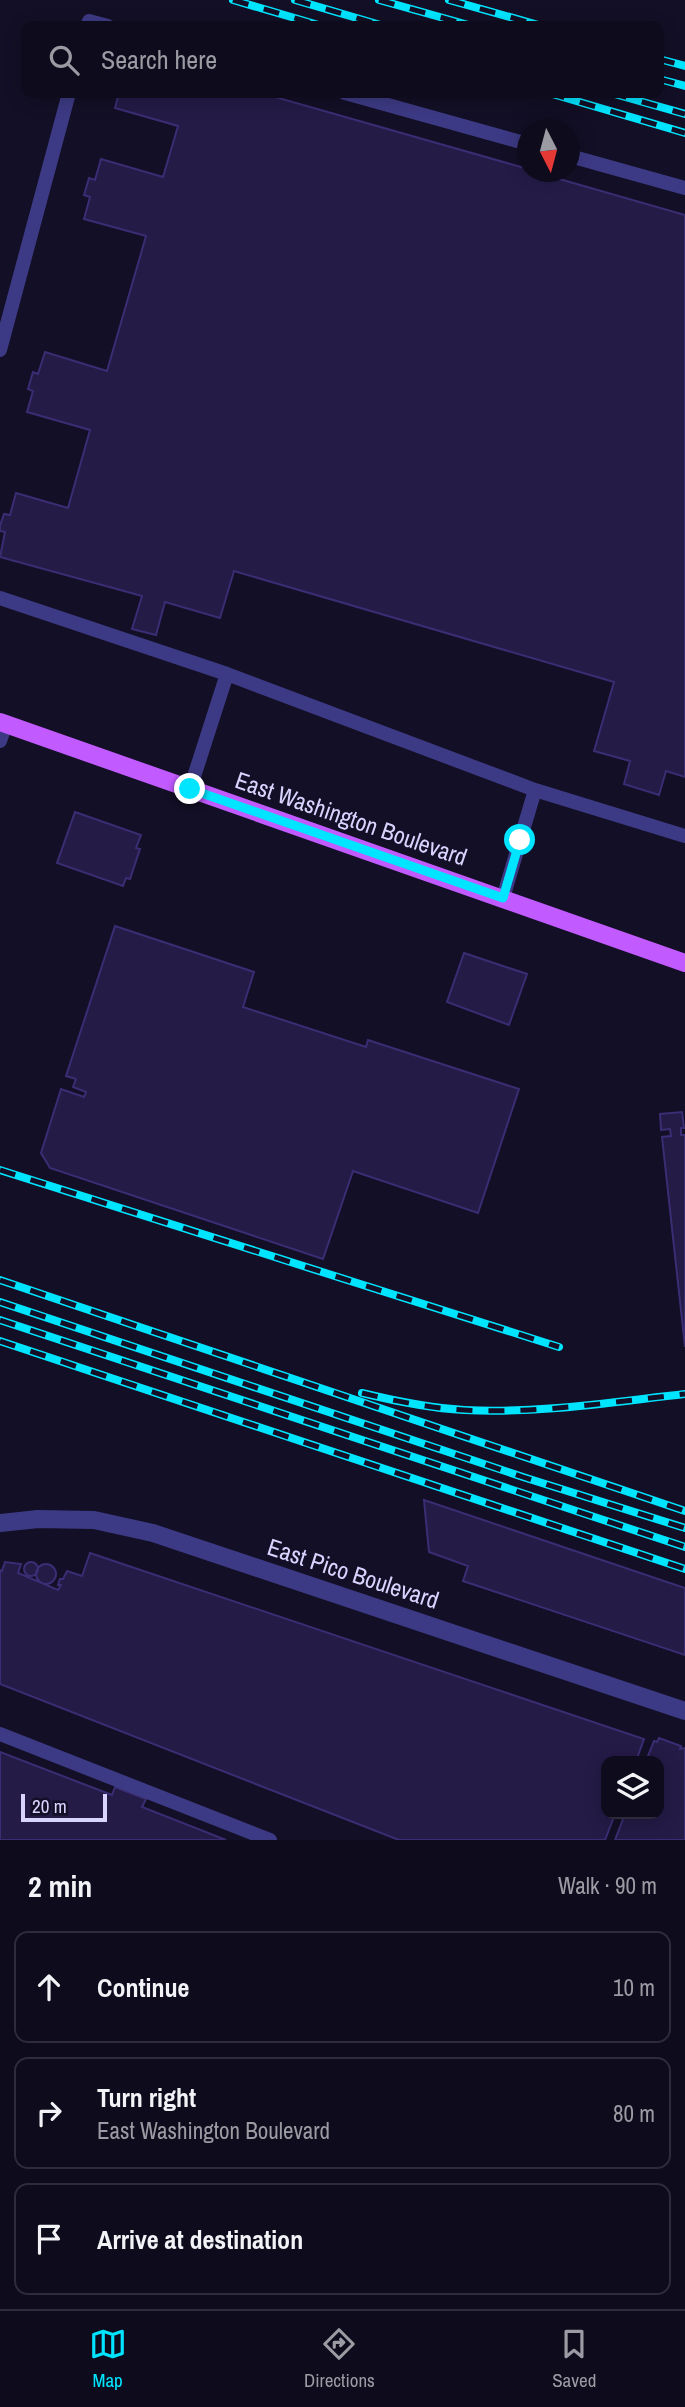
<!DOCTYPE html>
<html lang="en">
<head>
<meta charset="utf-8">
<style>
  :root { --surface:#0e0b1c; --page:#1c1929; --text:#f1f3f6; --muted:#9b9ba3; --line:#2e2b3b; --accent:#00e5ff }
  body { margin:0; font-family:"Archivo Narrow",sans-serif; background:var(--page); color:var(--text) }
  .controls { position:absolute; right:21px; bottom:21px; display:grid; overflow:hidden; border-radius:14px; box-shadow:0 4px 18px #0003 }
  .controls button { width:63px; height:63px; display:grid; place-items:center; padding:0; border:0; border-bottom:2px solid var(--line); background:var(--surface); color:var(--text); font:35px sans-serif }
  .compass { position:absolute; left:517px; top:119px; width:63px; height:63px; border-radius:50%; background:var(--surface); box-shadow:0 4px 18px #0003; rotate:174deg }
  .scale { position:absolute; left:21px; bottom:18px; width:86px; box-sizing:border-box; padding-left:7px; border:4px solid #d9d4ff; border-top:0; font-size:19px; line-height:24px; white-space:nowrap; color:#d9d4ff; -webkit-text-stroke:5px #130f26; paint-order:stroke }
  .stop { position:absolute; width:21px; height:21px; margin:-16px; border:5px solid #00e5ff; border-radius:50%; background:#fff }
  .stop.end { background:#00e5ff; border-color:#fff; box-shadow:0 2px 7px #0008 }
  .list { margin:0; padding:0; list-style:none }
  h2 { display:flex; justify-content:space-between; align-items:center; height:91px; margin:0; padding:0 28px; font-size:30px }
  h2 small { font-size:23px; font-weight:400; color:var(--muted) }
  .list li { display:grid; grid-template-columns:46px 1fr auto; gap:21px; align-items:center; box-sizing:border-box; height:112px; margin:0 14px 14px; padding:0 14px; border:2px solid var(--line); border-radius:14px }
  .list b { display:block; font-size:26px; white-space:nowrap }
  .list p { margin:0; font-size:23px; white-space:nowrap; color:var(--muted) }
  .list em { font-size:23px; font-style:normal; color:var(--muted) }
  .icon { flex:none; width:38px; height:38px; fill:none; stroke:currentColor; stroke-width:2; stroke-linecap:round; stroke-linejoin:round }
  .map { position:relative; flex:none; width:685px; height:1840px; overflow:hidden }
  .search { position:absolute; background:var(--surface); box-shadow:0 4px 18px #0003; left:21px; right:21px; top:21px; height:77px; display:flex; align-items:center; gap:18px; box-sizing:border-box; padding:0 24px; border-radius:14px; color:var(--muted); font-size:26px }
  .sheet { height:469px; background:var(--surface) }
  nav { display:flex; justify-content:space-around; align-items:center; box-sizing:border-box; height:98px; border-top:2px solid var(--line); background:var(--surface); font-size:19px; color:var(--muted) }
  nav a { display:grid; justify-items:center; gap:4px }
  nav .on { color:var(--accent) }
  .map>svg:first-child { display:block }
  .building { fill:#241b47; stroke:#3b2d73; stroke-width:2 }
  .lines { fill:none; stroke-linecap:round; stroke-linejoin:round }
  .service { stroke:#3d3a85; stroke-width:14 }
  .minor { stroke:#3d3a85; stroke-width:18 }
  .primary { stroke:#c25bff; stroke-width:18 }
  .rail-casing { stroke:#00e5ff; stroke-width:8 }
  .rail { stroke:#130f26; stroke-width:5; stroke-dasharray:16; stroke-linecap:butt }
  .route { stroke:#00e5ff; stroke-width:9 }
  .labels { text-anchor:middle; stroke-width:5; stroke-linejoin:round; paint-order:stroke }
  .street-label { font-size:24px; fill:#d9d4ff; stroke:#130f26 }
</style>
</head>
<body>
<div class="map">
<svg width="685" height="1840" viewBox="0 0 685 1840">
  <rect width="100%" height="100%" fill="#130f26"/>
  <path class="building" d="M119,93H261L528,169V172H535L685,215V777L666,771L659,795L624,784L630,761L594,751L614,682L234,571L220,618L165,602L156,635L132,629L142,596L0,557L5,532L0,531V526L4,514L10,515L16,493L68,508L90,430L27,412L33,391L28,389L33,372L38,374L45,352L107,371L146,236L84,219L90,197L84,195L89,178L95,180L101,159L163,177L178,126L115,108Z
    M75,812L141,835L136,848L140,849L130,879L126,878L123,886L57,863Z
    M115,926L254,972L243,1007L366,1047L368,1040L519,1089L478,1213L353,1171L323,1259L50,1168L41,1153L61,1089L84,1097L86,1092L73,1087L76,1079L66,1076Z
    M464,953L527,974L509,1025L447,1002Z
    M682,1112L684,1128H681V1135H685V1347L662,1137L671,1136L670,1129L661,1130L660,1114Z
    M424,1500L685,1588V1655L463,1581L468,1566L429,1552Z
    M90,1553L644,1739L636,1761H606V1814H615L605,1840H399L0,1684V1570L2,1571L5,1562L21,1564L18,1573L58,1590L61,1585H58L60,1579H63L67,1571L82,1576Z
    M24 1569a7 7 0 1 1 14 0a7 7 0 1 1-14 0Z
    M36 1574a10 10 0 1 1 20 0a10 10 0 1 1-20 0Z
    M659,1738L681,1746L680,1749L685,1748V1840H615L625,1814H659V1761H646L654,1741L657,1742Z
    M0,1752L112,1795L115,1787L146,1799L142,1807L226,1840H0Z"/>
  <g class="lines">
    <path class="service" d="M87,26L89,21L108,26
      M345,93L528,144
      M570,156L685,188
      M0,350L69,93
      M0,598L227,674L535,790L685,836
      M0,741L6,724
      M190,789L227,674
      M503,898L535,790
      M0,1734L270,1840"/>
    <path class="minor" d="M0,1523L38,1519L94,1520L153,1533L685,1711"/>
    <path class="primary" d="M0,722L685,963"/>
    <g class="rail-casing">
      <path id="rail" d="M233,0L322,26
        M295,0L384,26
        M379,0L472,26
        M449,0L542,26
        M659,59L685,66
        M659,79L685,86
        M549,93L685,133
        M611,93L685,114
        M0,1170L559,1347
        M0,1280L685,1511
        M0,1302L523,1477L685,1528
        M0,1320L685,1547
        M0,1341L685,1569
        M362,1393C395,1401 429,1408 464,1410C537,1414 612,1402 685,1394"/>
    </g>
    <use href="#rail" class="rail"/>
  </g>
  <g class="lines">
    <path class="route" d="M190,789L503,898L520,840"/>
  </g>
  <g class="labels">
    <g class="street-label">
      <text transform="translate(351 819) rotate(19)" y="8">East Washington Boulevard</text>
      <text transform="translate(353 1574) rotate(18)" y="8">East Pico Boulevard</text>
    </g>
  </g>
</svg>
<div class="controls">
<button><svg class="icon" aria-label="layers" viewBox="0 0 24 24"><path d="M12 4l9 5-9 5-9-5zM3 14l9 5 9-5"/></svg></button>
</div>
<svg class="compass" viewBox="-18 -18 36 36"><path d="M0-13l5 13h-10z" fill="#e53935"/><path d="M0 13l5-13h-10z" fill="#9b9ba3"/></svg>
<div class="scale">20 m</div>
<div class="stop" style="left:520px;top:840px"></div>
<div class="stop end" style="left:190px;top:789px"></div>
<div class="search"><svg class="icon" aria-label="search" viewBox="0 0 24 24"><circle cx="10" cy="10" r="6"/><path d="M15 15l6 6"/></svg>Search here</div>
</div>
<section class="sheet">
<h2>2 min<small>Walk · 90 m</small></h2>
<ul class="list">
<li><svg class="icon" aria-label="ahead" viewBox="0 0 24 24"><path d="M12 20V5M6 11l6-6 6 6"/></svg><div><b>Continue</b></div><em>10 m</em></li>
<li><svg class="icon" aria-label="right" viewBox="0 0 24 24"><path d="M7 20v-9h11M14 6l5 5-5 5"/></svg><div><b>Turn right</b><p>East Washington Boulevard</p></div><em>80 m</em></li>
<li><svg class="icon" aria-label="arrive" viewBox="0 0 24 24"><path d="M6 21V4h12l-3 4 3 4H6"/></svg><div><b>Arrive at destination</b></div></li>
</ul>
</section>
<nav>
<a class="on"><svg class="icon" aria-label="map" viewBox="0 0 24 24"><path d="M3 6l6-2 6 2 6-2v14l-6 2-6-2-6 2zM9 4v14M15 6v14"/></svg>Map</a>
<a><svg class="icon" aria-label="directions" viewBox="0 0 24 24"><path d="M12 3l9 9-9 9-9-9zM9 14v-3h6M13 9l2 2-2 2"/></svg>Directions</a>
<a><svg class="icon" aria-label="saved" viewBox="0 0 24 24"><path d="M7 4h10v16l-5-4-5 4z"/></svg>Saved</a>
</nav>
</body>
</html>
